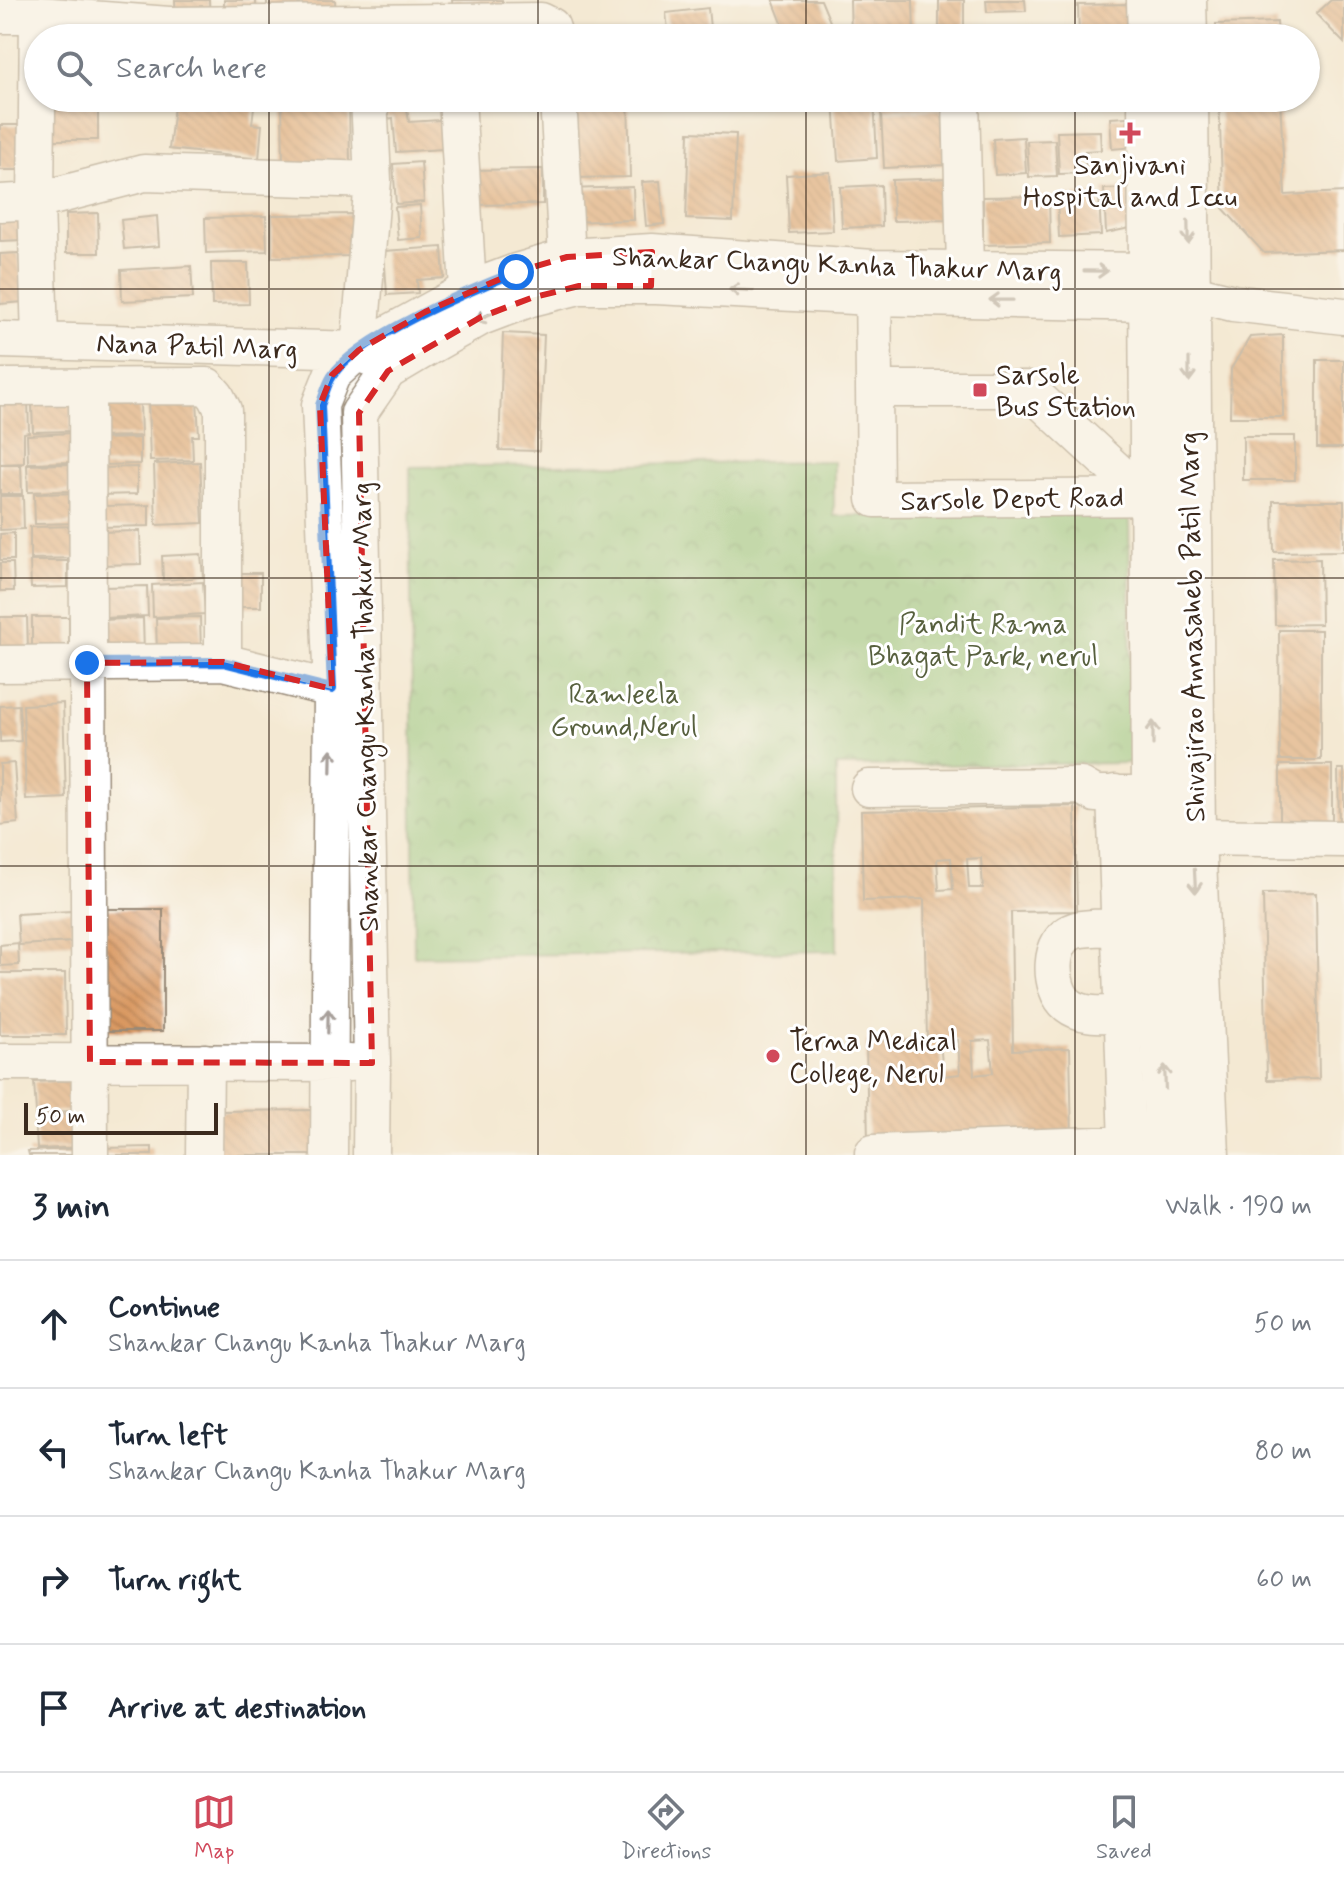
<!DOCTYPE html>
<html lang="en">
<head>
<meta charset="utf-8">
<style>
  :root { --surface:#fff; --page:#f6f6f7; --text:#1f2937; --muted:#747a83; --line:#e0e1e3; --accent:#d1495b }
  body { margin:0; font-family:Mynerve,sans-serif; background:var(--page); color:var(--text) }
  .scale { position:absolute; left:24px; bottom:20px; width:194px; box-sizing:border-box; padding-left:8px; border:4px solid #3b2a1e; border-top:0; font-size:22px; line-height:28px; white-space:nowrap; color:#3b2a1e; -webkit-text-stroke:6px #fff; paint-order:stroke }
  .stop { position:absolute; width:24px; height:24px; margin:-18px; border:6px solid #1a73e8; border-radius:50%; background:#fff }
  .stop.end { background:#1a73e8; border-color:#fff; box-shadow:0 2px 8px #0008 }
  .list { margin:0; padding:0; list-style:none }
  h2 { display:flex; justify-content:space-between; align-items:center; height:104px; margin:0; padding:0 32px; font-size:34px }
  h2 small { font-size:26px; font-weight:400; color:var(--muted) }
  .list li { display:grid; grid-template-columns:52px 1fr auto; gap:24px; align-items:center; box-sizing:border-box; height:128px; padding:0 32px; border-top:2px solid var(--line) }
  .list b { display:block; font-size:30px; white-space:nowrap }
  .list p { margin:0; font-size:26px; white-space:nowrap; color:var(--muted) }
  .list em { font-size:26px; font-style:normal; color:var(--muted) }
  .icon { flex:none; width:44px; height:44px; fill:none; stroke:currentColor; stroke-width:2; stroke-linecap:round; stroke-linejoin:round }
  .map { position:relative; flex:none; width:1344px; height:1155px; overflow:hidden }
  .search { position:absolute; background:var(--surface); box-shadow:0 2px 6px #0004; left:24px; right:24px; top:24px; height:88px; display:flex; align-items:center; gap:20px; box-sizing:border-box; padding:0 28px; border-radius:44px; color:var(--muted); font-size:30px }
  .sheet { height:616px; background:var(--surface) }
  nav { display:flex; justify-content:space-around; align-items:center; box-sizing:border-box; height:112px; border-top:2px solid var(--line); background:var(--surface); font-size:22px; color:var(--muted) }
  nav a { display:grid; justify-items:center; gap:4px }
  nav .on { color:var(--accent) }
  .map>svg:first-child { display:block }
  .park { fill:url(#park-crowns); stroke:#62774b; stroke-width:2 }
  .building { fill:url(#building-back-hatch); fill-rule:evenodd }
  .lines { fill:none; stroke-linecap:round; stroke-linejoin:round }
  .minor-casing { stroke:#988a78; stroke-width:39 }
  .major-casing { stroke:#988a78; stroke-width:47 }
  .minor { stroke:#fff; stroke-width:36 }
  .major { stroke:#fff; stroke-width:44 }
  .oneway { stroke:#a79f9a }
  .route { stroke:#1a73e8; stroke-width:10 }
  .marked { fill:none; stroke:#d62828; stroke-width:6; stroke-dasharray:16 10; stroke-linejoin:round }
  .grid { fill:none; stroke:#3b2a1e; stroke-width:2; stroke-opacity:0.55 }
  .poi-dot { fill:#d1495b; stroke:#fff; stroke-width:3 }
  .labels { text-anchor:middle; stroke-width:6; stroke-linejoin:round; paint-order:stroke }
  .poi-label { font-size:28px; fill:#3b2a1e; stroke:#fff; text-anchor:start }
  .street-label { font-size:28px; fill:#3b2a1e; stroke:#fff }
  .park-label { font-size:28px; fill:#57603e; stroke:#fff }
</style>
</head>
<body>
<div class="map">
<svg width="1344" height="1155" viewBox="0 0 1344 1155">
  <defs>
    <pattern id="park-crowns" width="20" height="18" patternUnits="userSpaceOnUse" patternTransform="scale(2)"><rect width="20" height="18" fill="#8ac478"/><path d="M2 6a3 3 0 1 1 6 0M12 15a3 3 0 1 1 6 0" fill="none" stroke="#729f62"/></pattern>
    <pattern id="building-back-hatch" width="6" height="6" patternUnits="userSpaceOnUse" patternTransform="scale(2)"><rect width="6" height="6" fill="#d9975f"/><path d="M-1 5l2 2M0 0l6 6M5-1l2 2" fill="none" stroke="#b17b4e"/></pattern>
  </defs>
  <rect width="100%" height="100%" fill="#fff"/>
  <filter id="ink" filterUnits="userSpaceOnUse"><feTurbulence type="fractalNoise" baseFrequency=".0125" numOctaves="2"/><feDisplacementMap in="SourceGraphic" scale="16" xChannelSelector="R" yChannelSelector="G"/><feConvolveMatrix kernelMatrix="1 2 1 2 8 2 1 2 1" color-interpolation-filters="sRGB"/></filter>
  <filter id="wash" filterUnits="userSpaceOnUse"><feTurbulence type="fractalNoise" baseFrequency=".006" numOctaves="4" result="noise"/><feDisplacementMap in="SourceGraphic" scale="32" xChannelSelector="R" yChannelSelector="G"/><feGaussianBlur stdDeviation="1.8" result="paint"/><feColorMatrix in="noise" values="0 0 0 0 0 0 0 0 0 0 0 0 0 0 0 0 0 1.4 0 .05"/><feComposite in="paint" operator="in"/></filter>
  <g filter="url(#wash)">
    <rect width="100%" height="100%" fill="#f4e9d3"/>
    <path class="park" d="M834,461V516L1129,513L1132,763L836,766L837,951L414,956L410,467Z"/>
    <g id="blocks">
      <path class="building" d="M175,0H209L210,21L176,22Z
        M224,0H256V17L224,18Z
        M267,0H298L299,15L267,17Z
        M300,0H335L336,19L301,20Z
        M452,0H502V4L453,9Z
        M773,0H821L831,24L795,38H788Z
        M850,0H913L914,35L851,36Z
        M939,0H964V27H939Z
        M986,0H1025L1026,11L987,12Z
        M1331,0H1344V43L1316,14Z
        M1130,4V38H1079L1078,5Z
        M708,8L711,38H669L666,13Z
        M1277,22L1278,38H1216V24Z
        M44,98H98V140H44Z
        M175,98H255L252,124L262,125L259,159L169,149Z
        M282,98H349L350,167L283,168Z
        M393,98H450V106L407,109L409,122L440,120L442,149L396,152L393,118L387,119L385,99Z
        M567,98H628L630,177L569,178Z
        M871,98H874L877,158L838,161L834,101Z
        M880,98H945V107L881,109Z
        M1219,98H1280L1285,195L1344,192V250L1264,253L1223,208Z
        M942,109L945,165L884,168L881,112Z
        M1144,116L1146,146L1112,149L1110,118Z
        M0,125H25L26,170H0Z
        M1100,131L1101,150L1085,151L1086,173L1059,174L1057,132Z
        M689,132L736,134L733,221L686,219Z
        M1024,137L1026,173L995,175L993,139Z
        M1055,140L1057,176L1029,177L1027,141Z
        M421,162L424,202L396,204L393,164Z
        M543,169V204L470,205V170Z
        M830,172L833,231L789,233L786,175Z
        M950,178L952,220L893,221L892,180Z
        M660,181L664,224L646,226L642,182Z
        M881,185L882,226L842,228L840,187Z
        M633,187L634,220L568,222L567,189Z
        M1138,188L1140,226L1106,233L1104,189Z
        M1099,194L1101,235L1059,237L1057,196Z
        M1049,196L1050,243L983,245V197Z
        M420,205L422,238L398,240L395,207Z
        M22,213L23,240L0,241V214Z
        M98,213L99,253H66V214Z
        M355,214L356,256L272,257V215Z
        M157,216L159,246L124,249L121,220Z
        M266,216L267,251L206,253L205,218Z
        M442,247L444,278L417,280L418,293L387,295L384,251Z
        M19,253L23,302L0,304V254Z
        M211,263H248L249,304L212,305Z
        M191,266L193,298L122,301L121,270Z
        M503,333L544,335L539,451L499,450Z
        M1283,335V417H1230L1231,369L1250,337Z
        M1317,360H1344V448H1317Z
        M28,399L29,432L24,433V463L0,464V400Z
        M197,399L199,436H192L193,460L150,461L148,400Z
        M71,403V431L33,432L32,404Z
        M140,403L141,436L95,437L94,405Z
        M75,433V462L28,463L27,435Z
        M1243,436H1295V480H1243Z
        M140,438V464L101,465L100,439Z
        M200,462L203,523L156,525L154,464Z
        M69,464V491L28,492L27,465Z
        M0,465H21L22,494H0Z
        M137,467V494L100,495V468Z
        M84,493L85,523L35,524L34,494Z
        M0,496H23L24,529L0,530Z
        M1273,501H1344V551L1274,552Z
        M149,505V526L102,527V506Z
        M82,526L83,558L30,559V527Z
        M140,531L141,564L97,565L96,532Z
        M14,533V560H0V534Z
        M201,554L203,577L163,580L162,556Z
        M1320,559L1321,624L1275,625L1274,560Z
        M30,561H68V587L31,588Z
        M0,563H13L14,591H0Z
        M236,573H261V607H236Z
        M203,582L205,614L153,617L152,585Z
        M147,586L148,616L103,618V587Z
        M0,617H27L28,649L0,650Z
        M32,617H69V652H32Z
        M200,617L201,652L157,654L156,618Z
        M143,618L144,653L104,654L103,620Z
        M1279,630H1321V760H1280Z
        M63,703L66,798L26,800L23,705Z
        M19,705L21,741L0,742V706Z
        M14,763L18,823L0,825V764Z
        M1280,765H1332V830H1280Z
        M1338,769H1344V827H1339Z
        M1075,806L1077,911L1011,912L1013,1050L1070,1048L1072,1139L868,1144L866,1041L927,1040L924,899L863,901L861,811ZM951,858L953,889L939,890L937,859ZM981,858L983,888H969L967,859ZM958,1040L960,1074L943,1076L940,1041ZM990,1040L993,1073L974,1075L972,1041Z
        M1316,893L1319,1079L1267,1080L1263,894Z
        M105,909H163V1031H106Z
        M71,911L73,942L19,945L17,914Z
        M18,943L19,965L0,966V945Z
        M0,973H65L66,1035H0Z
        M79,1080L80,1111L36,1112L34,1082Z
        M317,1110L318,1155H218V1111Z
        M85,1114L87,1147L37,1149L35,1115Z
        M152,1147V1155H103V1148Z
        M78,1149V1155H29L28,1151Z"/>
    </g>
  </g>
  <g filter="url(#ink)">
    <use href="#blocks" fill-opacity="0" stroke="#988a78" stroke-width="2"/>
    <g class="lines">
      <g class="minor-casing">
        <path id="minor" d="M0,15H38L169,25L541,21L551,26L555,38
          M38,15L36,201L40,340
          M457,98L468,290
          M558,98L567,257
          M961,98L965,269
          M0,203L36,201L144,173L373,180
          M873,273L875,499L1178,497
          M0,340L359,350L368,357
          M359,350L373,180L369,98
          M0,387L207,386L216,396L223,410V662
          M87,387L90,1155
          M874,389H1028L1144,496
          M0,664L223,662L332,689L353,691
          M869,788L1081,786L1095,794H1137
          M1115,793L1127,1144
          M1193,837L1344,839
          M1120,927C1106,928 1089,927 1076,930C1047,938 1048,989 1068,1005C1083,1017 1105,1014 1123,1014
          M0,1062L350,1063
          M873,1153L1151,1143
          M204,1155L205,1062
          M329,1155L332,689L320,405L332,375L359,350L468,290L516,272L567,257L652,252L873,268L1153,271L1189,292L1233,303L1344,316
          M371,1155L372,1063L359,413L388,371L435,343L481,317L531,298L579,286H656L873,297L1153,303L1176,296"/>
      </g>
      <g class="major-casing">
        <path id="major" d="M1149,0L1150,38
          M1184,0L1185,38
          M1150,98L1154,794L1167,1155
          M1186,98L1193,837L1207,1155"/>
      </g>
      <use href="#minor" class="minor"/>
      <use href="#major" class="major"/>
    </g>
    <defs><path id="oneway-shaft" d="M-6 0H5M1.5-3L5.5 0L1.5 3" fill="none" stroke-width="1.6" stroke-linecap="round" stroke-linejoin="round" transform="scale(2)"/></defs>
    <g class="oneway">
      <use href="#oneway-shaft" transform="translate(1188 232) rotate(89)"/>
      <use href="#oneway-shaft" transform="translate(1096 271) rotate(1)"/>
      <use href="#oneway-shaft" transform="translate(741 290) rotate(-177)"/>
      <use href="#oneway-shaft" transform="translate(1001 300) rotate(-179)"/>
      <use href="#oneway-shaft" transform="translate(486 316) rotate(156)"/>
      <use href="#oneway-shaft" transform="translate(1189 370) rotate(90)"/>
      <use href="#oneway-shaft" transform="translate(1153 733) rotate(-90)"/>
      <use href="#oneway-shaft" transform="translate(331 761) rotate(-89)"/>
      <use href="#oneway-shaft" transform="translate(1195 881) rotate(87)"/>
      <use href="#oneway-shaft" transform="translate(328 1021) rotate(-89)"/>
      <use href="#oneway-shaft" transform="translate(1165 1077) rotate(-92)"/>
    </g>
  </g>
  <g class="lines" filter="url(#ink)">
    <path class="route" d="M87,663L223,662L332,689L320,405C324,396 326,385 332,376C355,338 473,289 516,272"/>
  </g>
  <path d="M0 0H1344V1155H0ZM652,252L651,286H579L531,298L481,317L388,371L359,413L372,1063L90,1062L87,663L223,662L332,689L320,405L332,375L359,350L425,312L516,272L567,257Z" fill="#f4e9d3" fill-opacity=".55" fill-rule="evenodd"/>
  <path class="marked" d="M652,252L651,286H579L531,298L481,317L388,371L359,413L372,1063L90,1062L87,663L223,662L332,689L320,405L332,375L359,350L425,312L516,272L567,257Z"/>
  <path class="grid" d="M269,0V38M538,0V38M806,0V38M1075,0V38M269,98V1155M538,98V1155M806,98V1155M1075,98V1155M0,289H1344M0,578H1344M0,866H1344"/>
  <g class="poi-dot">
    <path d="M1126 121h8v8h8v8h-8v8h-8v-8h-8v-8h8z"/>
    <rect x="972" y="382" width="16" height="16" rx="4"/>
    <circle cx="773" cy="1056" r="8"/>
  </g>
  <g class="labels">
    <g class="poi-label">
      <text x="1130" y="174" text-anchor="middle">Sanjivani<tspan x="1130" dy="32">Hospital and Iccu</tspan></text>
      <text x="996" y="384">Sarsole<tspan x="996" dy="32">Bus Station</tspan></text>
      <text x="789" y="1050">Terna Medical<tspan x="789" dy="32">College, Nerul</tspan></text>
    </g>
    <g class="street-label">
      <text transform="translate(837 263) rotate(2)" y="10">Shankar Changu Kanha Thakur Marg</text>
      <text transform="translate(197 345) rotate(2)" y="10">Nana Patil Marg</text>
      <text transform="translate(1012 498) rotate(-1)" y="10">Sarsole Depot Road</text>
      <text transform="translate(1191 627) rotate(-91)" y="10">Shivajirao Annasaheb Patil Marg</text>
      <text transform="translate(364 707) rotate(-91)" y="10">Shankar Changu Kanha Thakur Marg</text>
    </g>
    <g class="park-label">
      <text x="983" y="633">Pandit Rama<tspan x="983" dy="32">Bhagat Park, nerul</tspan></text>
      <text x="624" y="703">Ramleela<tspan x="624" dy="32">Ground,Nerul</tspan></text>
    </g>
  </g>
</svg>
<div class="scale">50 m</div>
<div class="stop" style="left:516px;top:272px"></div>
<div class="stop end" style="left:87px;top:663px"></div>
<div class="search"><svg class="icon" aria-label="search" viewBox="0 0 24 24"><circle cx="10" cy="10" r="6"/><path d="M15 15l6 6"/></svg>Search here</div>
</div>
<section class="sheet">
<h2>3 min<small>Walk · 190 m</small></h2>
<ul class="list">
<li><svg class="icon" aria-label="ahead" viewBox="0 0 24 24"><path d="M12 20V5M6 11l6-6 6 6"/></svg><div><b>Continue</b><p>Shankar Changu Kanha Thakur Marg</p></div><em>50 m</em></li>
<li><svg class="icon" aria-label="left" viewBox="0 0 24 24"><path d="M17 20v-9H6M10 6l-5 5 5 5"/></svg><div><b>Turn left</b><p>Shankar Changu Kanha Thakur Marg</p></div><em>80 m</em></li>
<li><svg class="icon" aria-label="right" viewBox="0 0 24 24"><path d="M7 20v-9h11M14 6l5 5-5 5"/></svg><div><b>Turn right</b></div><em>60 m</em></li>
<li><svg class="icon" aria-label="arrive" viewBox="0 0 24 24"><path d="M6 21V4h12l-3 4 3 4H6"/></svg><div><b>Arrive at destination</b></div></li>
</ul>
</section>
<nav>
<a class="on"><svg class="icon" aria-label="map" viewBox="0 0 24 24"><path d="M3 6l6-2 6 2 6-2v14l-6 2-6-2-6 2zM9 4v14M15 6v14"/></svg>Map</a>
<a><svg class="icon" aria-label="directions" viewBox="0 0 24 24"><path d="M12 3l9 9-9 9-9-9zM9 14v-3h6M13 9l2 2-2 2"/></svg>Directions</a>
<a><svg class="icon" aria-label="saved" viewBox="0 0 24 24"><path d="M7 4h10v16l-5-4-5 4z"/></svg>Saved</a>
</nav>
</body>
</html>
